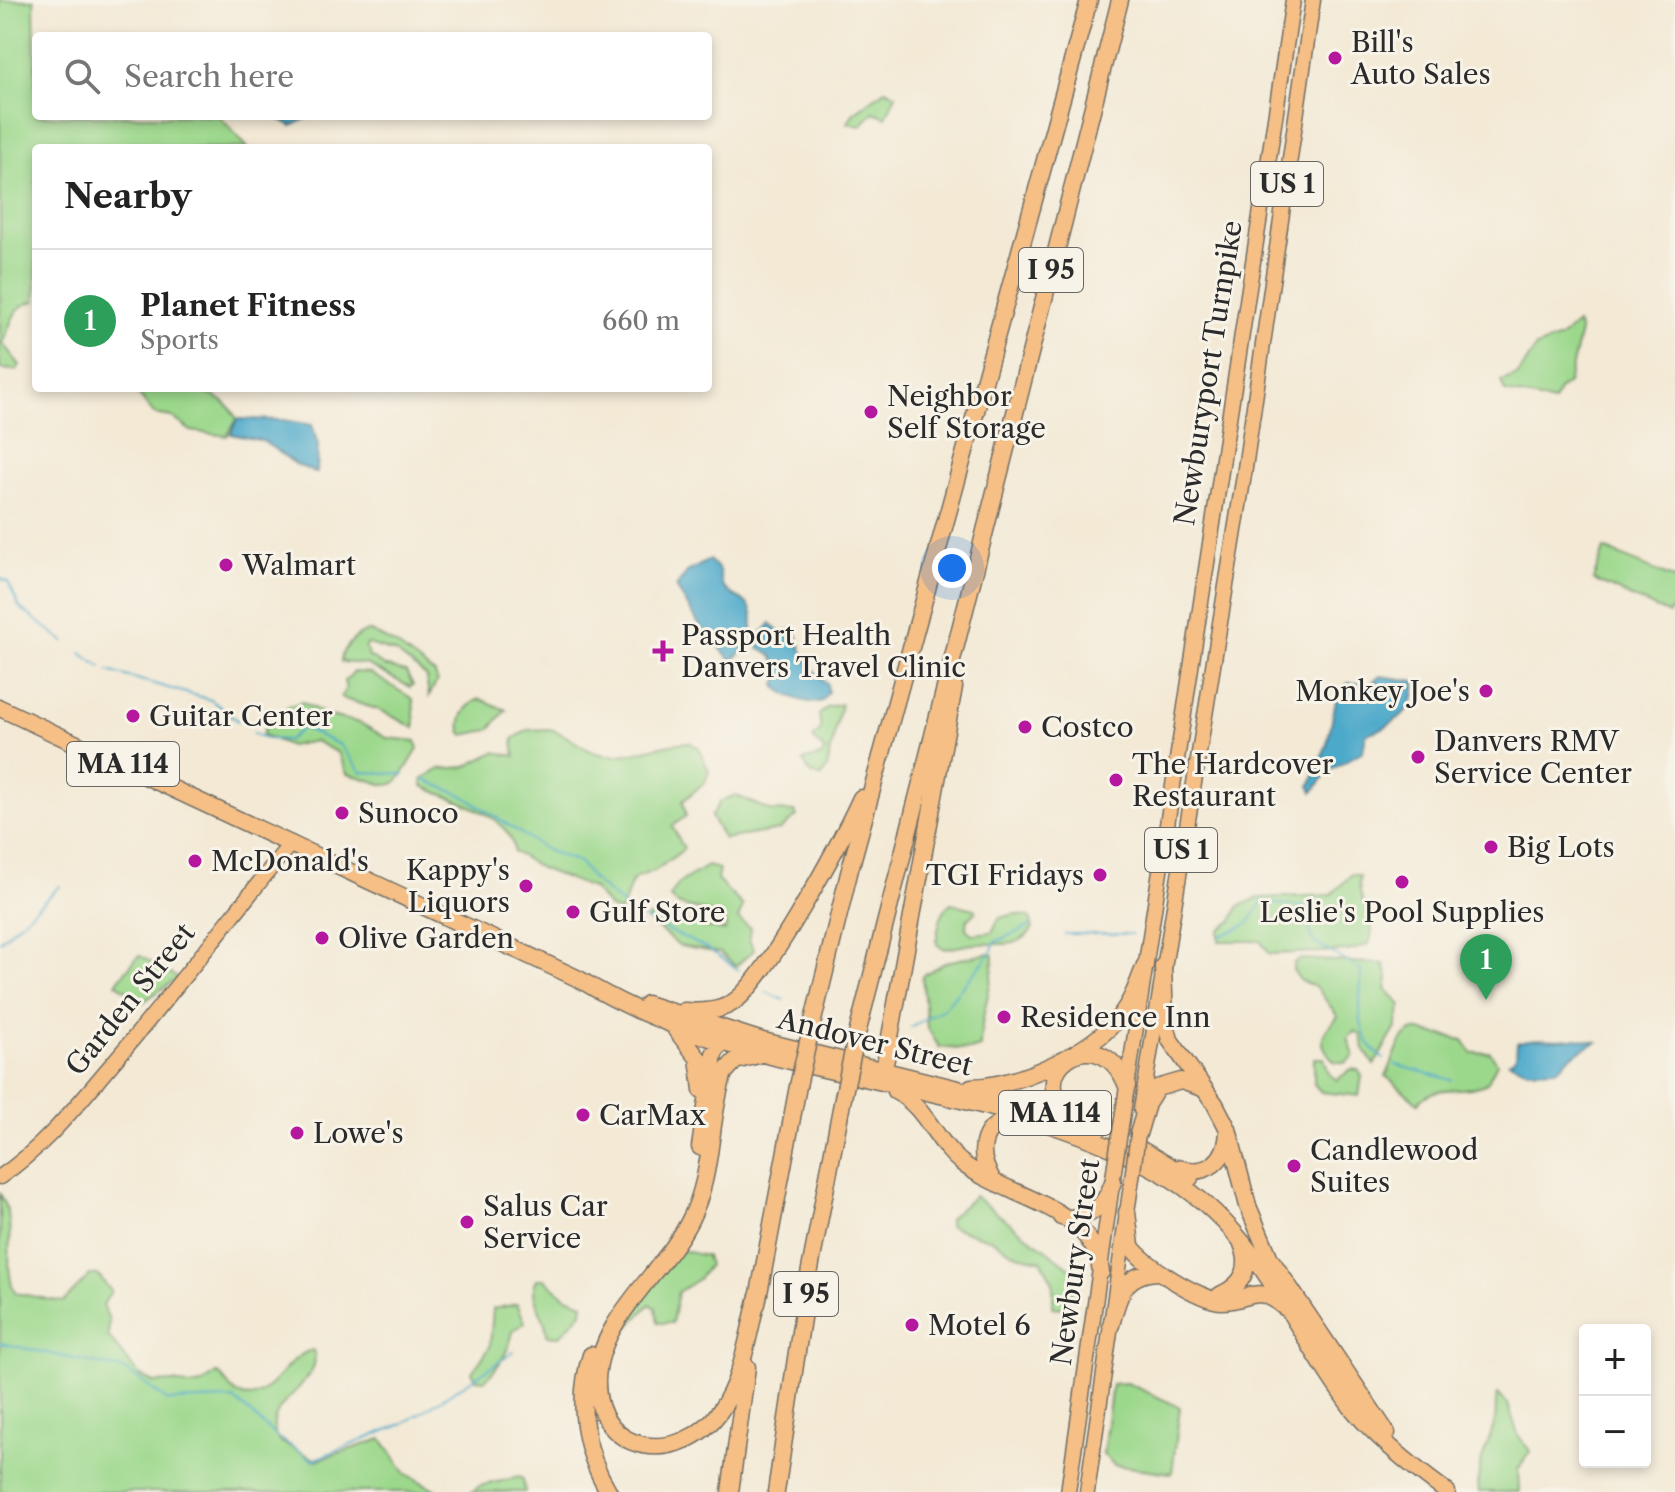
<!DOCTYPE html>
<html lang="en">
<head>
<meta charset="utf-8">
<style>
  :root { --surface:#fff; --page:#f6f6f6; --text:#222; --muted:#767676; --line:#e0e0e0; --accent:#b5179e }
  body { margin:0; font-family:"Libre Caslon Text",serif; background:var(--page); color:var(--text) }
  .controls { position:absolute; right:24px; bottom:24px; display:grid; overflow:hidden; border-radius:8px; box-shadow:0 4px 12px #0003 }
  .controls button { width:72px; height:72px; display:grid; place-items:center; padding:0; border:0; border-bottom:2px solid var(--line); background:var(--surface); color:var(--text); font:40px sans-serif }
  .you { position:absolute; left:952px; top:568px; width:28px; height:28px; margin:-20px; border:6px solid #fff; border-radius:50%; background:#1a73e8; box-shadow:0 0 0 12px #1a73e833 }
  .badge { display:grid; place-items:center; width:52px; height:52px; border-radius:50%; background:var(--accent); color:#fff; font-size:26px; font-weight:700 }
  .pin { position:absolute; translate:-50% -66px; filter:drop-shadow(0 2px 4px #0008) }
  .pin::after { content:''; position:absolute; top:42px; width:28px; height:24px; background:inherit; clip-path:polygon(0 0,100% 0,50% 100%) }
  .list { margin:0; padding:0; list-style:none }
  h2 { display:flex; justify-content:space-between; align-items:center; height:104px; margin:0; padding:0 32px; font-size:34px }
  h2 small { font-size:26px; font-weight:400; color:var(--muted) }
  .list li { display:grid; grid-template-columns:52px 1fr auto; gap:24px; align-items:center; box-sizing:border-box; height:144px; padding:0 32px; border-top:2px solid var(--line) }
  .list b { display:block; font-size:30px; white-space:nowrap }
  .list p { margin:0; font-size:26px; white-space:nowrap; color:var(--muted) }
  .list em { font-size:26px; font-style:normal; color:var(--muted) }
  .icon { flex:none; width:44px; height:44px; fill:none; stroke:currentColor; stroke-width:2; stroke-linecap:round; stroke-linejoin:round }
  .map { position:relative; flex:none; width:1675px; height:1492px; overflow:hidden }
  .search { position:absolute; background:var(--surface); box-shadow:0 4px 12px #0003; left:32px; top:32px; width:680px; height:88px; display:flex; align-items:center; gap:20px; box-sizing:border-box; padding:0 28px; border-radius:8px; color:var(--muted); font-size:30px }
  .panel { position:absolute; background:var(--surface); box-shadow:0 4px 12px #0003; left:32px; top:144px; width:680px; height:248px; border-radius:8px }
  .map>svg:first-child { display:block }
  .green { fill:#9cd88c; stroke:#64825c; stroke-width:2 }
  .water { fill:#4ba9ca; stroke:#3b6a7a; stroke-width:2 }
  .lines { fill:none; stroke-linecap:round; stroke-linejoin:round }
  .stream { stroke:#4ba9ca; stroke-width:2 }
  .major-casing { stroke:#716e66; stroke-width:17 }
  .highway-casing { stroke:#716e66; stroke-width:19 }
  .major { stroke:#f5bf86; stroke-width:14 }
  .highway { stroke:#f5bf86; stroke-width:16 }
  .major-bridge-casing { stroke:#716e66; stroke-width:17; stroke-linecap:butt }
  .highway-bridge-casing { stroke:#716e66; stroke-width:19; stroke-linecap:butt }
  .major-bridge { stroke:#f5bf86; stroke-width:14 }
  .highway-bridge { stroke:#f5bf86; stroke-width:16 }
  .poi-dot { fill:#b5179e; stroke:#f7f3e8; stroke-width:3 }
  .labels { text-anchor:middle; stroke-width:6; stroke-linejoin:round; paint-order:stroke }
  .shield { fill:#f7f3e8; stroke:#686764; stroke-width:2 }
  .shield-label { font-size:26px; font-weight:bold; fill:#2b2b2b }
  .poi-label { font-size:28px; fill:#2b2b2b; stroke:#f7f3e8; text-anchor:start }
  .street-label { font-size:28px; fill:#2b2b2b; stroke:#f7f3e8 }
</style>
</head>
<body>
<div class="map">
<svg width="1675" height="1492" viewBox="0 0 1675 1492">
  <rect width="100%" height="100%" fill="#f7f3e8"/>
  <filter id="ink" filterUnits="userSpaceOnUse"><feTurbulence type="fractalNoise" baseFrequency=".0125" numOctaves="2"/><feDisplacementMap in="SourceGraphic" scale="16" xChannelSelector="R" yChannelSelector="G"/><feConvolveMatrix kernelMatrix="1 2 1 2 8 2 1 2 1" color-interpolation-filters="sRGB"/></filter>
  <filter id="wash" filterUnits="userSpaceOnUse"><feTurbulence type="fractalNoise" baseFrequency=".006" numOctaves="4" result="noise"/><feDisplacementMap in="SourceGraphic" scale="32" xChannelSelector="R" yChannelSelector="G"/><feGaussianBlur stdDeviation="1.8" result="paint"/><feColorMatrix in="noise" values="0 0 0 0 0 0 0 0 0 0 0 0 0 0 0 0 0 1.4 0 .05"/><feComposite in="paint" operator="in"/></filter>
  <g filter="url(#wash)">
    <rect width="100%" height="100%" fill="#f3e9d5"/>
    <path class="green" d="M0,0H34L36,116H219L248,148H36V301C11,305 13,323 2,343L20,365L16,370L0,369Z
      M886,89L896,95L886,117L874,112L860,126L848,123L853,114Z
      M1577,324L1580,331L1568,383L1559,390L1554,402L1505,392L1501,381L1518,375L1536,347L1560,338Z
      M133,388C167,388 222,383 237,419L227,436L191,431L172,417L154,414Z
      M1604,549L1675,579V604L1669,614L1593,580Z
      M369,631L395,644L435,674L437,681L429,696L426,676L396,653L369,644L365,646L369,657L387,667L406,672L413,685L410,687L366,664L341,662C340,651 357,633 369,631Z
      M354,672L370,673L413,699L415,728L380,710L344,699L341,696L346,689L344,681Z
      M480,699L506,710L489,730L463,735C456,722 465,704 480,699Z
      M302,702L326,715L360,723L387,738L416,741L418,749C388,800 397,785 347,774L338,753L315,741L290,746L263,735L264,729L289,706Z
      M841,704L827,768L821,777L810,773L803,761L821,756L825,751L813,738L821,730L819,715L828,707Z
      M549,729C569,733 580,750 600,754C630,760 660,742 689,742L699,748L709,771L705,782L683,801L686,816L672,826L684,849L656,870L635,878C626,889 628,901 620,912L611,909L592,888L540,868L514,852C512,813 450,800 423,786L422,780L440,769L465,767L495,752L515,756L513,739L528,730Z
      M735,795L771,811L795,812L797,816L780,830L724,839L711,817L721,801Z
      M707,866L719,869L717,880L743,906L738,919L750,928L749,940L754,950L736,966L720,953L679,946L648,920V917H656L725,931L726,925C709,902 682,915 670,897L679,883Z
      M1352,874L1360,876C1354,902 1382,920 1368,945L1348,951L1270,954L1260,941H1219V930L1232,921L1239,906L1258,898L1331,895Z
      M951,903L975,909L976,912L967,920L966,929L972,934L992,932L999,918L1015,914L1030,917L1033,928C1019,951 997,942 975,944C964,945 954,948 943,949L937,944C937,931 940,910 951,903Z
      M989,953L994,955C993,987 980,1014 980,1047L970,1050L939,1047L927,1027L922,976L946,962Z
      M139,955L178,978L143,1002L116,983Z
      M1301,959L1384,964L1388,978L1386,989L1401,1005L1396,1028L1374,1065L1364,1049L1361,1035L1355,1031L1348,1038L1354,1056L1345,1063L1334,1061C1316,1042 1321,1033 1338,1017L1317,988L1300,980L1293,970L1294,963Z
      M1415,1030L1463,1040L1472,1053L1490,1052L1497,1063L1487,1083C1464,1095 1435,1082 1418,1103L1386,1076C1395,1061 1397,1035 1415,1030Z
      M1314,1058H1324L1329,1074L1337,1080L1351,1069L1358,1070L1362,1076L1359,1096L1321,1092L1314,1084Z
      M0,1194C20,1222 0,1270 16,1293L63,1302L90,1275H98L111,1291L103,1305L109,1320L108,1336L139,1375L154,1383L174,1382L190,1386L202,1384L216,1373C228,1378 228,1392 243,1396C268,1404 287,1354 313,1350C327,1386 254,1403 279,1441L317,1460L382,1439L406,1474L440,1492H0Z
      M974,1196L1073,1270V1291L1064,1308L1053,1307V1282L1041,1260L1017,1255L992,1240L949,1226V1219Z
      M679,1250L706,1256L709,1265L698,1279L678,1292L672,1323H658L656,1308L650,1304L627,1329L623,1328V1323Z
      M537,1279H545L564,1296L583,1303L582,1312L560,1336L547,1335C548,1317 526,1297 537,1279Z
      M517,1304L525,1322L513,1331C509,1351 500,1366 485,1380L476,1379L472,1372L490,1347L493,1309Z
      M1127,1383L1180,1407L1172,1473L1114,1465L1103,1454L1112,1384Z
      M1498,1394L1508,1404L1518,1435L1530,1451L1518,1470L1519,1492H1479C1474,1466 1490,1445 1495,1420C1497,1411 1494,1403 1498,1394Z
      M519,1477L523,1479L525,1492H472L480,1486Z"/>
    <path class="water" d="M273,116H311L292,126Z
      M237,419L284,420L312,425L318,445L317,473L297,465L263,441L231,434Z
      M709,560L718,568C721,574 720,581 723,586C728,596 742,597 748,605C760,620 748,654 731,660L700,626L676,587L687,572Z
      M771,623L779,633L789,630L797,635C802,657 811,669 827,684L828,692L822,701C810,706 785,696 776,686L780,671L772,656L758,648L761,634Z
      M1380,676L1415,681C1419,710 1391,727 1366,734L1363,751L1328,772L1313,792L1310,786L1327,744L1337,696L1348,683L1371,684Z
      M1576,1038L1597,1042L1571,1056L1558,1069L1528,1070L1509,1062L1516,1057L1517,1043C1535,1035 1556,1043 1576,1038Z"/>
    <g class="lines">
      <path class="stream" d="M0,578L8,582L20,608L65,642
        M81,653L101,667
        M108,671L211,700L238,721
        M253,733L268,739L288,740L303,728L340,745L361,772L404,774
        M425,780L464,796L548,851L579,862L592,879L624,906
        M642,918L708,949L739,970
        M1065,934H1132
        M1221,936L1248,924L1262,902L1303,907L1313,942L1361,970C1361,1003 1352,1036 1384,1059
        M0,941L60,886
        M766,992L784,1000
        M911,1027L943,1009L991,953L995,942L1030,926
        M1396,1065L1452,1080
        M0,1343L126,1370L168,1401L234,1399L277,1437L313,1460L405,1423L514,1352"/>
    </g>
  </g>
  <g filter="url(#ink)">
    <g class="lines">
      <g class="major-casing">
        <path id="major" d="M1141,1110L1244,475L1313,0
          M1121,1126L1293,0
          M0,1177C44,1147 76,1106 111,1065C173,993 231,917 291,843
          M1068,1492L1115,1164
          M1087,1492L1133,1171"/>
      </g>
      <g class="highway-casing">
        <path id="highway" d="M0,708L579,979C758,1089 982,1072 1160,1172C1260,1228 1287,1323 1352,1408C1378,1440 1414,1468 1447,1492
          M1163,966L1165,1020L1170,1040L1215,1104L1228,1129L1248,1206L1271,1261
          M647,1004L763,1041L1055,1113L1099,1129
          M684,1011C701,1012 718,1012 732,1003C766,982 842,839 861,798
          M676,1030L698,1058L702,1090
          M810,1033L849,873L1089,0
          M855,1042L1120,0
          M758,1055L735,1061L724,1073C708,1121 714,1174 690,1220C664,1273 598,1318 597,1381C596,1457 682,1466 720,1411C743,1379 748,1333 758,1296
          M874,1076L883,1071L885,1064L954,687
          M971,1087C1018,1086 1091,1053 1120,1016C1132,1001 1138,983 1145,965
          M895,1091C927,1107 935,1142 962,1163C1007,1198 1094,1206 1101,1272
          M1072,1116C1018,1075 1098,1013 1127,1086
          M1138,1134L1147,1104L1157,1088L1181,1081L1202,1088
          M700,1147L714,1054L719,1045L730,1039
          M1138,1148L1190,1178
          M1178,1168C1207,1177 1227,1161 1228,1131
          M992,1179C975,1151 982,1121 1018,1118
          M1127,1212L1131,1246C1142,1264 1200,1300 1221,1301C1251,1301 1255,1282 1284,1307
          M1061,1217C1089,1221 1104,1208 1113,1182
          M1271,1260L1387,1433
          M1220,1295C1243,1285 1252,1268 1242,1244
          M757,1304L798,1086
          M1111,1325C1119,1295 1124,1272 1160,1272
          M591,1355C576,1402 584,1451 609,1492
          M730,1492L747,1367
          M776,1492L807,1285L843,1098"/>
      </g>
      <use href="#major" class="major"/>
      <use href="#highway" class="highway"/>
      <g class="major-bridge-casing">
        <path id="major-bridge" d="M1115,1164L1121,1126
          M1133,1171L1138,1134"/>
      </g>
      <g class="highway-bridge-casing">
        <path id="highway-bridge" d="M798,1086L810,1033
          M843,1098L855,1042"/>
      </g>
      <use href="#major-bridge" class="major-bridge"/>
      <use href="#highway-bridge" class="highway-bridge"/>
    </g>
  </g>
  <g class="poi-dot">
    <circle cx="1335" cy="58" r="8"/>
    <circle cx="871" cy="412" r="8"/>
    <circle cx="226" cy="565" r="8"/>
    <path d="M659 639h8v8h8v8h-8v8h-8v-8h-8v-8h8z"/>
    <circle cx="1486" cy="691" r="8"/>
    <circle cx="133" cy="716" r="8"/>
    <circle cx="1025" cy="727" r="8"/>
    <circle cx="1418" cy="757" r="8"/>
    <circle cx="1116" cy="780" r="8"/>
    <circle cx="342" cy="813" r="8"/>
    <circle cx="1491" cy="847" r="8"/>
    <circle cx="195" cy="861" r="8"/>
    <circle cx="1100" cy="875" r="8"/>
    <circle cx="1402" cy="882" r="8"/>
    <circle cx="526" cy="886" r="8"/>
    <circle cx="573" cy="912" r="8"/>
    <circle cx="322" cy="938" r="8"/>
    <circle cx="1004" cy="1017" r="8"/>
    <circle cx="583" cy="1115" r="8"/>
    <circle cx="297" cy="1133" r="8"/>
    <circle cx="1294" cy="1166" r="8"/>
    <circle cx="467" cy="1222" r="8"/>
    <circle cx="912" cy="1325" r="8"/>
  </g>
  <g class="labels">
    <g class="shield">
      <rect x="1251" y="162" width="72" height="44" rx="6"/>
      <rect x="1019" y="248" width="64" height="44" rx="6"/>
      <rect x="67" y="742" width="112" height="44" rx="6"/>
      <rect x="1145" y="828" width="72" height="44" rx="6"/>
      <rect x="999" y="1091" width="112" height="44" rx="6"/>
      <rect x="774" y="1272" width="64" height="44" rx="6"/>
    </g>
    <g class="shield-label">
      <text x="1287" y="193">US 1</text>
      <text x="1051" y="279">I 95</text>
      <text x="123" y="773">MA 114</text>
      <text x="1181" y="859">US 1</text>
      <text x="1055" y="1122">MA 114</text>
      <text x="806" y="1303">I 95</text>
    </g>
    <g class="poi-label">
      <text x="1351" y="52">Bill's<tspan x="1351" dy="32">Auto Sales</tspan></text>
      <text x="887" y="406">Neighbor<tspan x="887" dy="32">Self Storage</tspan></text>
      <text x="242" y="575">Walmart</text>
      <text x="681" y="645">Passport Health<tspan x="681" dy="32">Danvers Travel Clinic</tspan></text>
      <text x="1470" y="701" text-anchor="end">Monkey Joe's</text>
      <text x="149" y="726">Guitar Center</text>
      <text x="1041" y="737">Costco</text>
      <text x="1434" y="751">Danvers RMV<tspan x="1434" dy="32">Service Center</tspan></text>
      <text x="1132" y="774">The Hardcover<tspan x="1132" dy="32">Restaurant</tspan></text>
      <text x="358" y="823">Sunoco</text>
      <text x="1507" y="857">Big Lots</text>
      <text x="211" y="871">McDonald's</text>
      <text x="510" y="880" text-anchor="end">Kappy's<tspan x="510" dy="32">Liquors</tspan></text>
      <text x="1084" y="885" text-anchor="end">TGI Fridays</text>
      <text x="589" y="922">Gulf Store</text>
      <text x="1402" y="922" text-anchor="middle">Leslie's Pool Supplies</text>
      <text x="338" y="948">Olive Garden</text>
      <text x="1020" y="1027">Residence Inn</text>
      <text x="599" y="1125">CarMax</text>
      <text x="313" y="1143">Lowe's</text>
      <text x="1310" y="1160">Candlewood<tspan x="1310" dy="32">Suites</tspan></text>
      <text x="483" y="1216">Salus Car<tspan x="483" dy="32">Service</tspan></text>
      <text x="928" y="1335">Motel 6</text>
    </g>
    <g class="street-label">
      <text transform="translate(1208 373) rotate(-81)" y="10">Newburyport Turnpike</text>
      <text transform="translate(130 999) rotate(-51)" y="10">Garden Street</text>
      <text transform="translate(875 1042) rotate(14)" y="10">Andover Street</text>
      <text transform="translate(1075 1262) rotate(-82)" y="10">Newbury Street</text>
    </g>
  </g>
</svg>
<div class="controls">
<button>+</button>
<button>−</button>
</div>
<div class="you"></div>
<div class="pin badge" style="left:1486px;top:1000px;background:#2e9e5b">1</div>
<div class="search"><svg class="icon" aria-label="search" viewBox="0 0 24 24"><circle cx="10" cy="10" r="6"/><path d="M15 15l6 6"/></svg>Search here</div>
<section class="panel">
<h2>Nearby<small></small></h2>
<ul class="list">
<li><span class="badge" style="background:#2e9e5b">1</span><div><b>Planet Fitness</b><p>Sports</p></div><em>660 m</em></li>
</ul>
</section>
</div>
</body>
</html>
